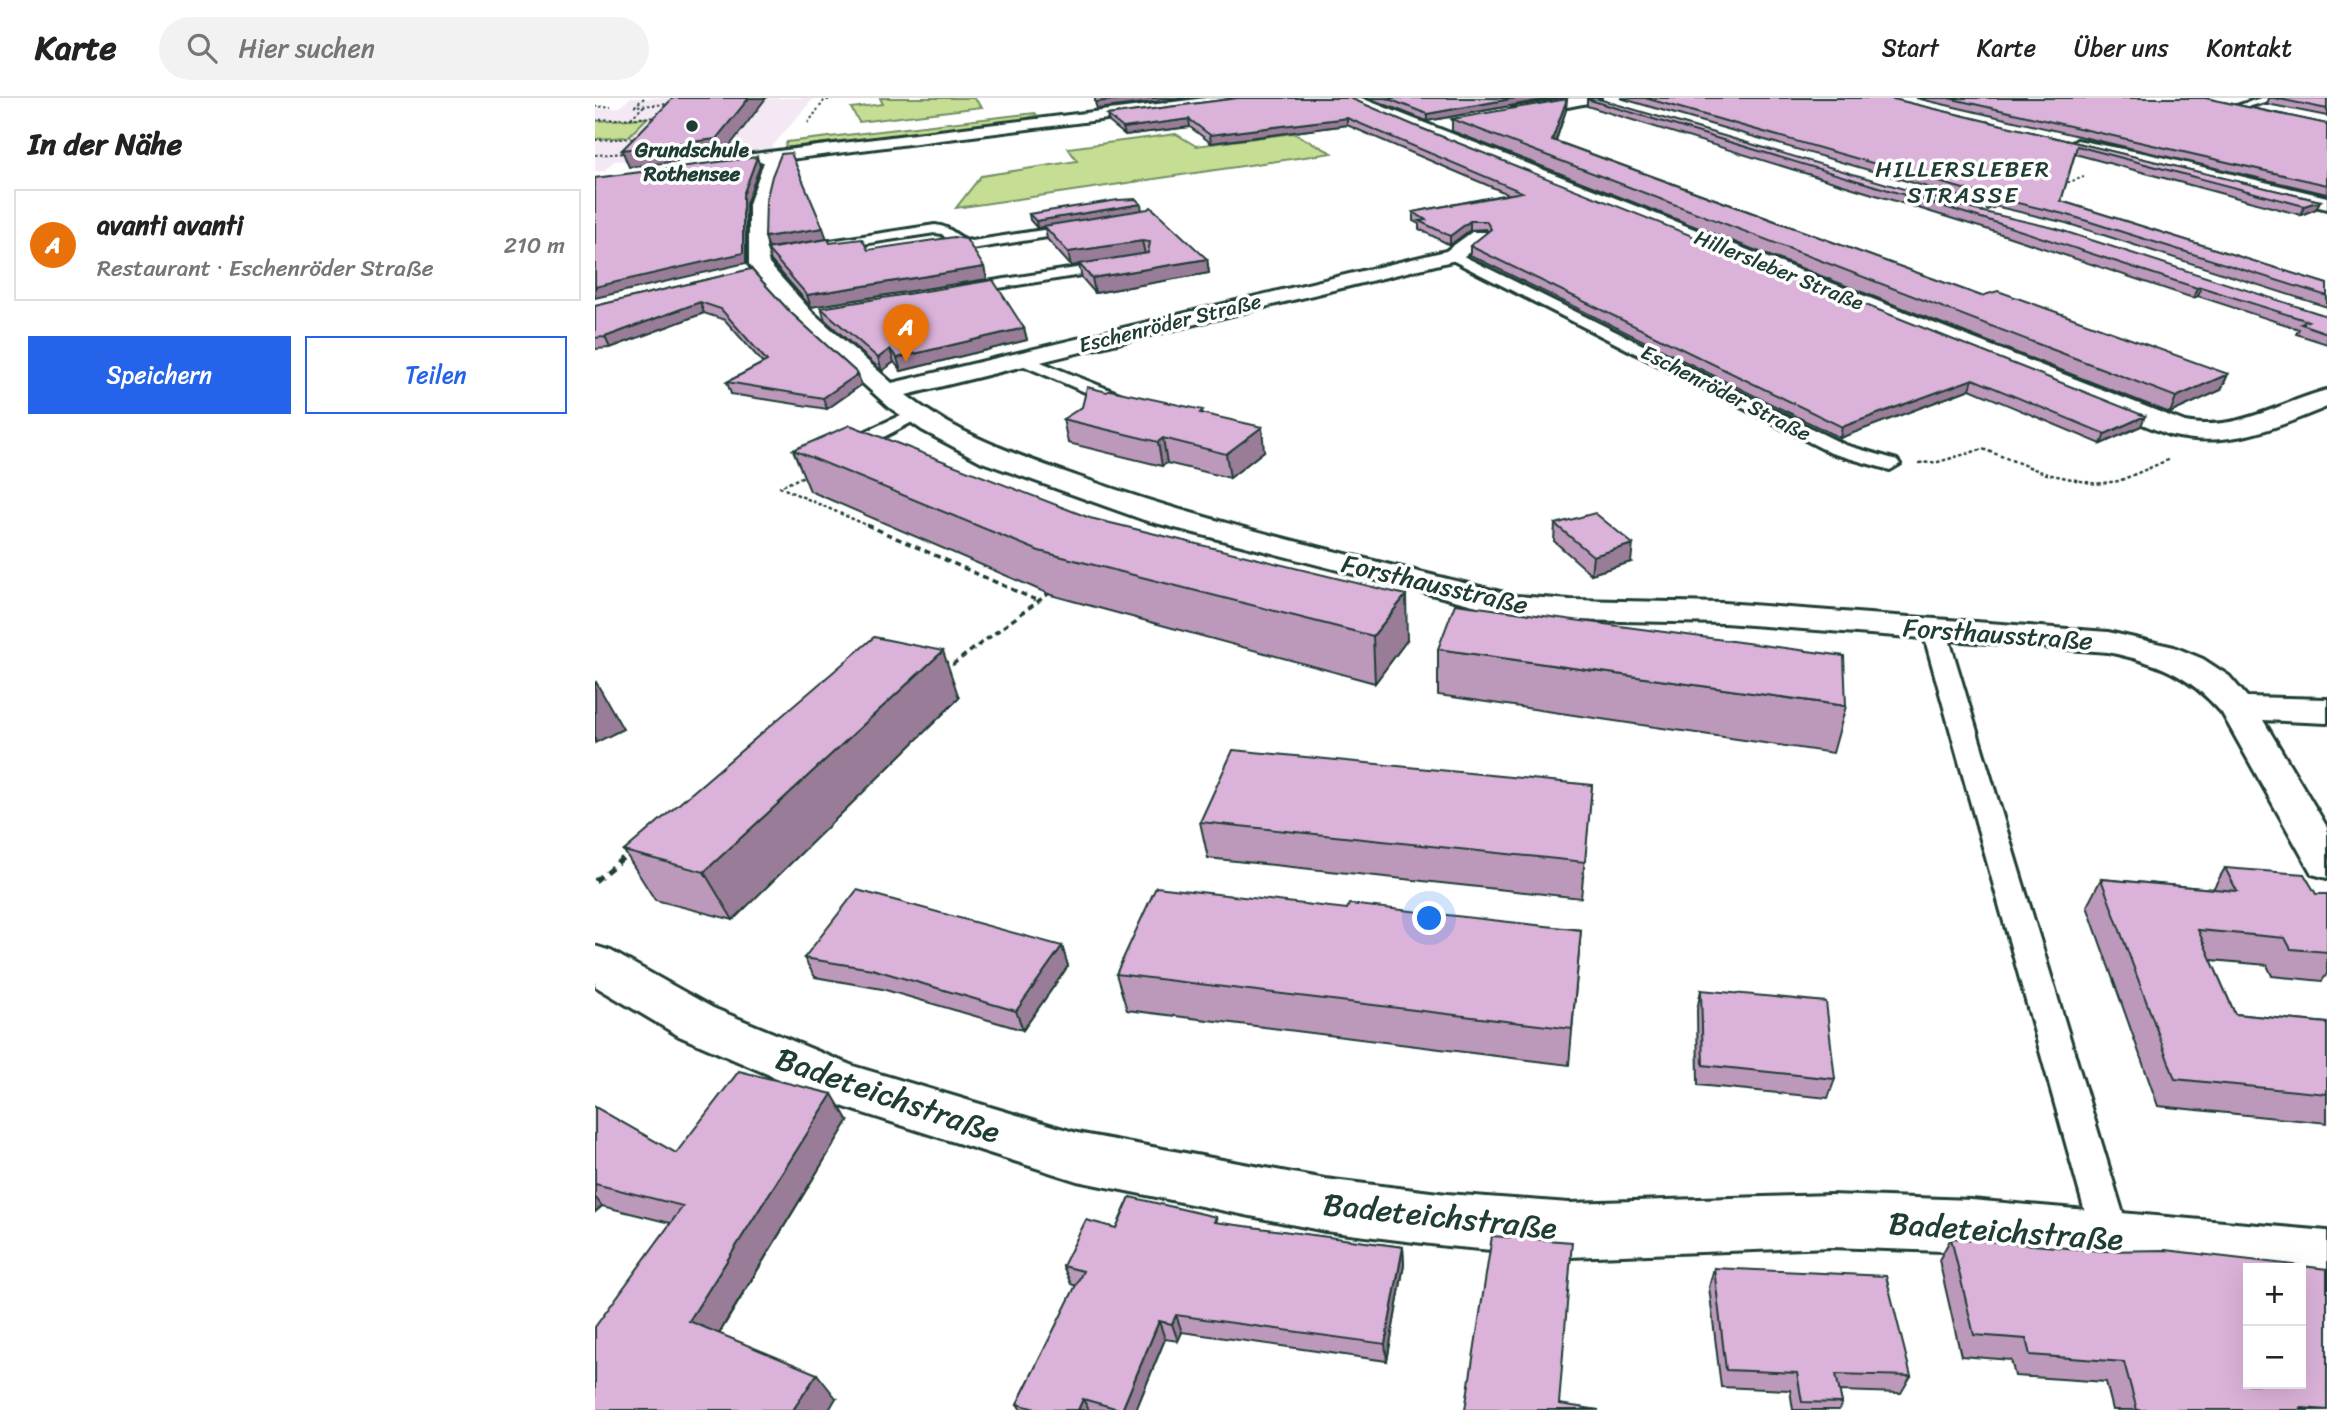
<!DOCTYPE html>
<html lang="de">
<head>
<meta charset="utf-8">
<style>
  :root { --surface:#fff; --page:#f2f2f2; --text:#222; --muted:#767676; --line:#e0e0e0; --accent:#2563eb }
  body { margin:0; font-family:Sriracha,sans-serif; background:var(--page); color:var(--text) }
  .controls { position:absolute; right:21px; bottom:21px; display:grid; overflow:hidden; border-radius:0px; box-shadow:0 7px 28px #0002 }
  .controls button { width:63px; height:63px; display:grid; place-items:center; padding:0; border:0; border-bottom:2px solid var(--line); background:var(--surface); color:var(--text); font:35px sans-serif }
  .you { position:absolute; left:835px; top:821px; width:24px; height:24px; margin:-18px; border:5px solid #fff; border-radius:50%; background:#1a73e8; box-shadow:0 0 0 10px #1a73e833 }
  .badge { display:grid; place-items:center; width:46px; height:46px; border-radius:50%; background:var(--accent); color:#fff; font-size:23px; font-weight:700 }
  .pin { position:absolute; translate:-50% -58px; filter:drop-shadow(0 2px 4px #0008) }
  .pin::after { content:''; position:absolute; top:37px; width:24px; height:21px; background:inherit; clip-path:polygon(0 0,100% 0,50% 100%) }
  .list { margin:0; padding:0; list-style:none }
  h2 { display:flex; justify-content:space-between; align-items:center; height:91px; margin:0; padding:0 28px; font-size:30px }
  h2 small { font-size:23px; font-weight:400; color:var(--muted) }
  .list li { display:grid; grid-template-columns:46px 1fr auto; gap:21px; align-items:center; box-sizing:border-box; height:112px; margin:0 14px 14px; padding:0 14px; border:2px solid var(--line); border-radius:0px }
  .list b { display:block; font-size:26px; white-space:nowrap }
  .list p { margin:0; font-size:23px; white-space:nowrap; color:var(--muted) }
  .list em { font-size:23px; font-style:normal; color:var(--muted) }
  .actions { display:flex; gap:14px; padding:21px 28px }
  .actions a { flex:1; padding:16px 0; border:2px solid var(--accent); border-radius:0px; text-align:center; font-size:24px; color:var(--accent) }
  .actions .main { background:var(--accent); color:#fff }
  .icon { flex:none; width:38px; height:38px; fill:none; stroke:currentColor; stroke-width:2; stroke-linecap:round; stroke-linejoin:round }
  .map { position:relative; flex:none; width:1732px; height:1312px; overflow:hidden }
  header { display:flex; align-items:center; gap:42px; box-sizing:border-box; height:98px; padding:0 35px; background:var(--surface); border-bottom:2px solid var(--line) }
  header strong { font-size:33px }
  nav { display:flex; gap:38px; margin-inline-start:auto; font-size:24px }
  .search { width:490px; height:63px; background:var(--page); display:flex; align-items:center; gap:18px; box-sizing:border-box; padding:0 24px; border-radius:38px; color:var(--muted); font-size:26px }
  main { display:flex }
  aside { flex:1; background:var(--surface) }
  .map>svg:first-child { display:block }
  .built { fill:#f4e8f4 }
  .green { fill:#c5de94; stroke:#728e64; stroke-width:2 }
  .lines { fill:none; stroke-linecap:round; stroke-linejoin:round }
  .lane-casing { stroke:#1f3d34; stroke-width:6 }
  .street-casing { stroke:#1f3d34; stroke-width:6 }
  .path-far3 { stroke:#1f3d34; stroke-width:2; stroke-dasharray:2.5 2.5; stroke-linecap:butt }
  .path-far2 { stroke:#1f3d34; stroke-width:2.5; stroke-dasharray:3.5 2.5; stroke-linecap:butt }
  .path-far1 { stroke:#1f3d34; stroke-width:3.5; stroke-dasharray:6 4.5; stroke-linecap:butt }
  .path { stroke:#1f3d34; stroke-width:5; stroke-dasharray:8 6; stroke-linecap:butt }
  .lane { fill:#fff; fill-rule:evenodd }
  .street { fill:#fff; fill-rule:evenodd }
  .wall { fill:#bc99bb; stroke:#1f3d34; stroke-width:2 }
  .shaded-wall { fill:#997d98; stroke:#1f3d34; stroke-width:2 }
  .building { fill:#dbb2d9; stroke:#1f3d34; stroke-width:2; fill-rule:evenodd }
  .poi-dot { fill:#1f3d34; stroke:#fff; stroke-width:2.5 }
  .labels { text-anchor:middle; stroke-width:7; stroke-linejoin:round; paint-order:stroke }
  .far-poi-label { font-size:21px; font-weight:bold; fill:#1f3d34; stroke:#fff }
  .far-street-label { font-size:21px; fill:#1f3d34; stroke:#fff }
  .far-neighbourhood-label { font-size:23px; letter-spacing:2px; fill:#1f3d34; stroke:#fff }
  .street-label { font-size:26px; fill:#1f3d34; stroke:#fff }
  .near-street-label { font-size:32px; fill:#1f3d34; stroke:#fff }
</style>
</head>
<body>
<header>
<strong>Karte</strong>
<div class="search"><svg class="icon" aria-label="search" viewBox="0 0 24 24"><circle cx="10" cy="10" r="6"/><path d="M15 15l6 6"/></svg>Hier suchen</div>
<nav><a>Start</a><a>Karte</a><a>Über uns</a><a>Kontakt</a></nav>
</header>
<main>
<aside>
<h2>In der Nähe<small></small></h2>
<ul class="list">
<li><span class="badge" style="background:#e8710a">A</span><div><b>avanti avanti</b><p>Restaurant · Eschenröder Straße</p></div><em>210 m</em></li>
</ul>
<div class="actions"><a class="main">Speichern</a><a>Teilen</a></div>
</aside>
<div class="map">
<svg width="1732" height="1312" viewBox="0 0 1732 1312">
  <rect width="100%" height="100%" fill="#fff"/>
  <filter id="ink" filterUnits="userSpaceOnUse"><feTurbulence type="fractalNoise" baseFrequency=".0143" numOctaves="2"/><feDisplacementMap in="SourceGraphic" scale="14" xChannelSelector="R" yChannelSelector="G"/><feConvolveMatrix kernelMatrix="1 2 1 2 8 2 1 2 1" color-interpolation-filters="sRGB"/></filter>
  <g filter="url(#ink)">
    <path class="built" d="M35,0H219L174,52L119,59L19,63L9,73L0,74V11L25,9Z"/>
    <path class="green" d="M285,0H379L387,9L264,24L256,10L288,6Z
      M440,15L442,17L420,24L252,46L249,43L189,50L192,44Z
      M52,20L33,39L0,41V23Z
      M698,35L737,55L361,110L386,78L482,63L473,50L581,36L601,48Z"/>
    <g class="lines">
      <g class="lane-casing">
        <path id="lane" d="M1666,0H1683L1646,11L1641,8Z
          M486,126L493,130L491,133L377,151L358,148L347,136L340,135L163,162L156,158L163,154L340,127C359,129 361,141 377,143Z
          M858,153L1250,347L1302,362L1305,366L1295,372L1236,355L853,160L851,157Z
          M520,164L527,168L525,171L365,196L358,192L365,188Z
          M426,256L530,298L533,302L524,307L518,306L420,264L418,261L420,258Z
          M319,311L328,316L325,320L277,345H263L261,341L263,337Z
          M1339,524L1347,526L1351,531L1535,1139L1530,1152L1516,1157L1502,1152L1497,1139L1327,531L1331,526Z"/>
      </g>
      <g class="street-casing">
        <path id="street" d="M611,0H654L647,4L187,62C172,92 166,133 174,166L217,214L297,285L851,153L877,134H891L894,138L891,142L865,161L311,297C364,338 425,358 487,380C628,430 776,461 921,498L975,502L1129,505L1513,534L1579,549L1608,561L1634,578L1652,599L1732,601V625L1668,622L1732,729V780L1717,776L1627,615C1593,576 1563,565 1513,554L1129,525L975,522L921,518L549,422L387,364L327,332L294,309L225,247L180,201L154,166V106L169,64L150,65L148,61L150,57Z
          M746,0H766L1590,324C1643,334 1683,305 1732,292V309C1677,331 1633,351 1574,337Z
          M974,0H1005L998,4L921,19L913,14L921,9Z
          M1482,42L1553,56L1732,99V111L1553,66L1476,50L1474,47Z
          M0,848L16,853L118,910L258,968L482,1035L730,1081L852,1096L974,1105L1236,1097L1376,1102L1732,1133V1189L1706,1186V1170H1653V1180L1376,1154L1236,1149L974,1159L852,1148L730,1133L482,1083L249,1009L84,938L0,888Z"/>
      </g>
      <path class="path-far3" d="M49,0L40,8L77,6
        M0,9L16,8
        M36,20L49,8
        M0,22L63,19
        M213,25L229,3L239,0
        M0,42L41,40
        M0,57L32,55
        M1468,86L1489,79
        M1394,111L1403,108"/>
      <path class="path-far2" d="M1385,114L1400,109
        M1324,365L1343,364L1388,351L1452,376L1501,386L1524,383L1573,362
        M213,376L185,389L276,429"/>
      <path class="path-far1" d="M272,427L443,503
        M347,563L358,566L457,493"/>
      <path class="path" d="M0,783L34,755"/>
      <use href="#lane" class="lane"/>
      <use href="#street" class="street"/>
    </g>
    <path class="wall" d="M643,0L823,29L1546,328L1506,346L1375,291L1245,340L875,157V148L893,134L891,131L875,132L855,147L824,131V126L818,123V114L913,96L752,27L616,45L595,29L530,37L514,24L512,17Z
      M773,0H959L832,23Z
      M1025,0H1294L1725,103L1721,111L1706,117L1480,56L1466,103L1732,186V209L1471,125L1391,106Z
      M1321,0H1610L1732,26V96Z
      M1674,0H1732V18L1672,6Z
      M992,1L1732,218V246L1701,236L1704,231L1603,198L1598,200L1391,131L992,8Z
      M971,12L961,43L1386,198L1633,276L1626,292L1575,315L857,33V21Z
      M547,112L612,161L614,175L500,195L487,180L484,167L476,168L452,141L450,129L442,130L435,122L434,116Z
      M235,145L273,152L392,181L216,209L176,163L172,151Z
      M156,171L195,214L263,276L266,287L232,311L136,296L132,284L168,265L130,222L109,215L15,250L0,251V208Z
      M226,210L429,230L432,242L306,273L299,264L287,273L230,222Z
      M608,315L669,353L635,380L572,365L567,368L473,345L468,321Z
      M198,352L812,542L780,585L456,497L215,393Z
      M960,426L1036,464L996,476L959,443Z
      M843,551L1251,608L1238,655L843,597Z
      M364,600L138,822L60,802L29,753Z
      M997,687L986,800L613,760L605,724Z
      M1630,770L1721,796H1732V876L1727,883L1677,878L1672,867L1616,862L1640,916L1732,925V1025L1563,1008L1492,808L1506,781L1618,791Z
      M752,811L986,832L974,967L532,912L521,876Z
      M467,848L473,868L428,932L287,891L220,879L209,860Z
      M1106,892L1240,981L1233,1000L1103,987L1102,912Z
      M0,1009L81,1055L253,1023L124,1236L241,1300L0,1312L75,1125L7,1108L0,1114Z
      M621,1119L622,1125L808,1149L809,1167L792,1263L587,1234L583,1243L570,1241L541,1312H426L422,1306L481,1188L476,1186L468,1168L521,1130Z
      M1356,1140L1732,1312H1518L1511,1284L1420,1278L1416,1262L1366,1258L1344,1162Z
      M1119,1170L1316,1278L1306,1295L1244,1293L1247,1305L1244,1312H1198L1195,1292L1126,1289L1114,1189Z"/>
    <path class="shaded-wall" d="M154,0H171L127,58L34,69L27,52Z
      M533,0H591L502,11L500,4Z
      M921,0H959L832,23V16Z
      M972,1L971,12L957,53V42Z
      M752,20V27L616,45L615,37Z
      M594,21L595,29L530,37L528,30Z
      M162,59L165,68L151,106V165L0,200V189L148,97Z
      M1725,103L1721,111L1706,117L1709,108Z
      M546,106L547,113L442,130L441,123Z
      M875,123V132L855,147V138Z
      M228,130L232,141L174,150L170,139Z
      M547,143L550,156L476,168L473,154Z
      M612,161L614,175L500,195L497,180Z
      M389,169L392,181L216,209L212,197Z
      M1606,189L1603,198L1598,200L1602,190Z
      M105,204L109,215L15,250L10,239Z
      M429,230L432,242L306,273L302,260Z
      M295,251L299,264L287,273L283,260Z
      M263,276L266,287L232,311L228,300Z
      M1633,276L1626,292L1575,315L1581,299Z
      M1378,281L1375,291L1245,340L1247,329Z
      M1550,318L1546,328L1506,346L1510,336Z
      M667,329L669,353L635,380L631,356Z
      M568,340L572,365L567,368L563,344Z
      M1038,446L1036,464L996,476L998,458Z
      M811,497L812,542L780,585L778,538Z
      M348,553L364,600L138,822L109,774Z
      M1,584L28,631L0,645V585Z
      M467,848L473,868L428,932L421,913Z
      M237,996L253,1023L116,1248L94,1223Z
      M0,1099L7,1108L0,1114Z
      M808,1149L809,1167L792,1263L790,1246Z
      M581,1217L587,1234L583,1243L577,1226Z
      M564,1223L570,1241L541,1312H527Z
      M222,1276L241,1300L234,1312H198Z
      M488,1301L494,1312H483Z"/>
    <path class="building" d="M78,0H154L121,41L27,52Z
      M500,0H533L500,4Z
      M643,0H755L823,29L1550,318L1510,336L1378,281L1247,329L875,148L896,131L891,123H875L855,138L824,123L831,122L818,114L927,94L752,20L615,37L594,21L528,30L512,17Z
      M791,0H921L832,16Z
      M1000,0L1380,112L1459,130L1732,218V235L1706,226L1713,223L1606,189L1602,190L1393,122L992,1Z
      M1050,0H1294L1725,103L1709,108L1482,48L1466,103L1732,186V198L1473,117L1393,98Z
      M1353,0H1610L1732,26V87Z
      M1679,0H1732V11Z
      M972,1L957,42L1386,198L1403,193L1633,276L1581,299L857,21Z
      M196,55L228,130L170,139L171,103L177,78L186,56Z
      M162,59L148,97V155L0,189V80Z
      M541,101L546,106L441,123L434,116L523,102Z
      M556,109L612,161L497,180L484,166L553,155L555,144L547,143L473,154L449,128L553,111Z
      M359,139L371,141L389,169L212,197L172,151L233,141L235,145L267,141L273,152Z
      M156,171L195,214L263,276L228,300L132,284L172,263L126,211L105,204L10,239L0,240V208Z
      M398,182L429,230L302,260L295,251L283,260L226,210Z
      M492,289L512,294L515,292L608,312L605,315L667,329L631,356L568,340L563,344L468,321L487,309Z
      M255,327L495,420L811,497L778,538L444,453L198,352Z
      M1000,415L1038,446L998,458L960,426Z
      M860,506L1249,558L1251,608L843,551Z
      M279,539L348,553L109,774L29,753Z
      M638,652L997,687L990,764L605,724Z
      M1630,770L1709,776L1721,796H1732V854L1696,851L1690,840L1603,832L1640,916L1732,925V996L1580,981L1506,781L1642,793Z
      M561,789L752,811L754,806L986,832L977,931L521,876Z
      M262,792L467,848L421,913L277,871L209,860Z
      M1106,892L1231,904L1240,981L1108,967Z
      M144,973L237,996L94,1223L222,1276L198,1312H0V1229L88,1108L0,1086V1009L81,1055Z
      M535,1099L621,1119L619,1124L808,1149L790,1246L581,1217L577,1226L564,1223L527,1312L488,1301L483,1312H444L422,1306L488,1173L468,1168L491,1122L521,1130Z
      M897,1138L977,1144L964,1306L1004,1312H870Z
      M1356,1140L1507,1153L1570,1152L1732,1171V1312L1706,1310L1707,1312H1542L1529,1264L1435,1257L1431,1241L1379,1237ZM1653,1170H1706V1286H1653Z
      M1119,1170L1291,1178L1316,1278L1241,1276L1247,1305L1207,1304L1202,1275L1131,1272Z"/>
  </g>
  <circle class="poi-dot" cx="97" cy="28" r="7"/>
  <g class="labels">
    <g class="far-poi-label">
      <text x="97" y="59">Grundschule<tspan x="97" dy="24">Rothensee</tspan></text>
    </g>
    <g class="far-street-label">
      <text transform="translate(1184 172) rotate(22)" y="7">Hillersleber Straße</text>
      <text transform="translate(575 225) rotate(-14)" y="7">Eschenröder Straße</text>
      <text transform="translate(1131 295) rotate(27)" y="7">Eschenröder Straße</text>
    </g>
    <g class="far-neighbourhood-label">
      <text x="1368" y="79">HILLERSLEBER<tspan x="1368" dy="26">STRASSE</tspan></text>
    </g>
    <g class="street-label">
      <text transform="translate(840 486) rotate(13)" y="9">Forsthausstraße</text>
      <text transform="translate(1403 536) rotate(4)" y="9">Forsthausstraße</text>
    </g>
    <g class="near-street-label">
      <text transform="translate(293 997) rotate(19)" y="11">Badeteichstraße</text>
      <text transform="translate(845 1118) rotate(6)" y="11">Badeteichstraße</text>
      <text transform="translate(1411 1133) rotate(4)" y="11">Badeteichstraße</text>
    </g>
  </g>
</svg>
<div class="controls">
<button>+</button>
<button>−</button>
</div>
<div class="you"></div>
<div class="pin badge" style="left:311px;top:264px;background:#e8710a">A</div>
</div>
</main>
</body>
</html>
